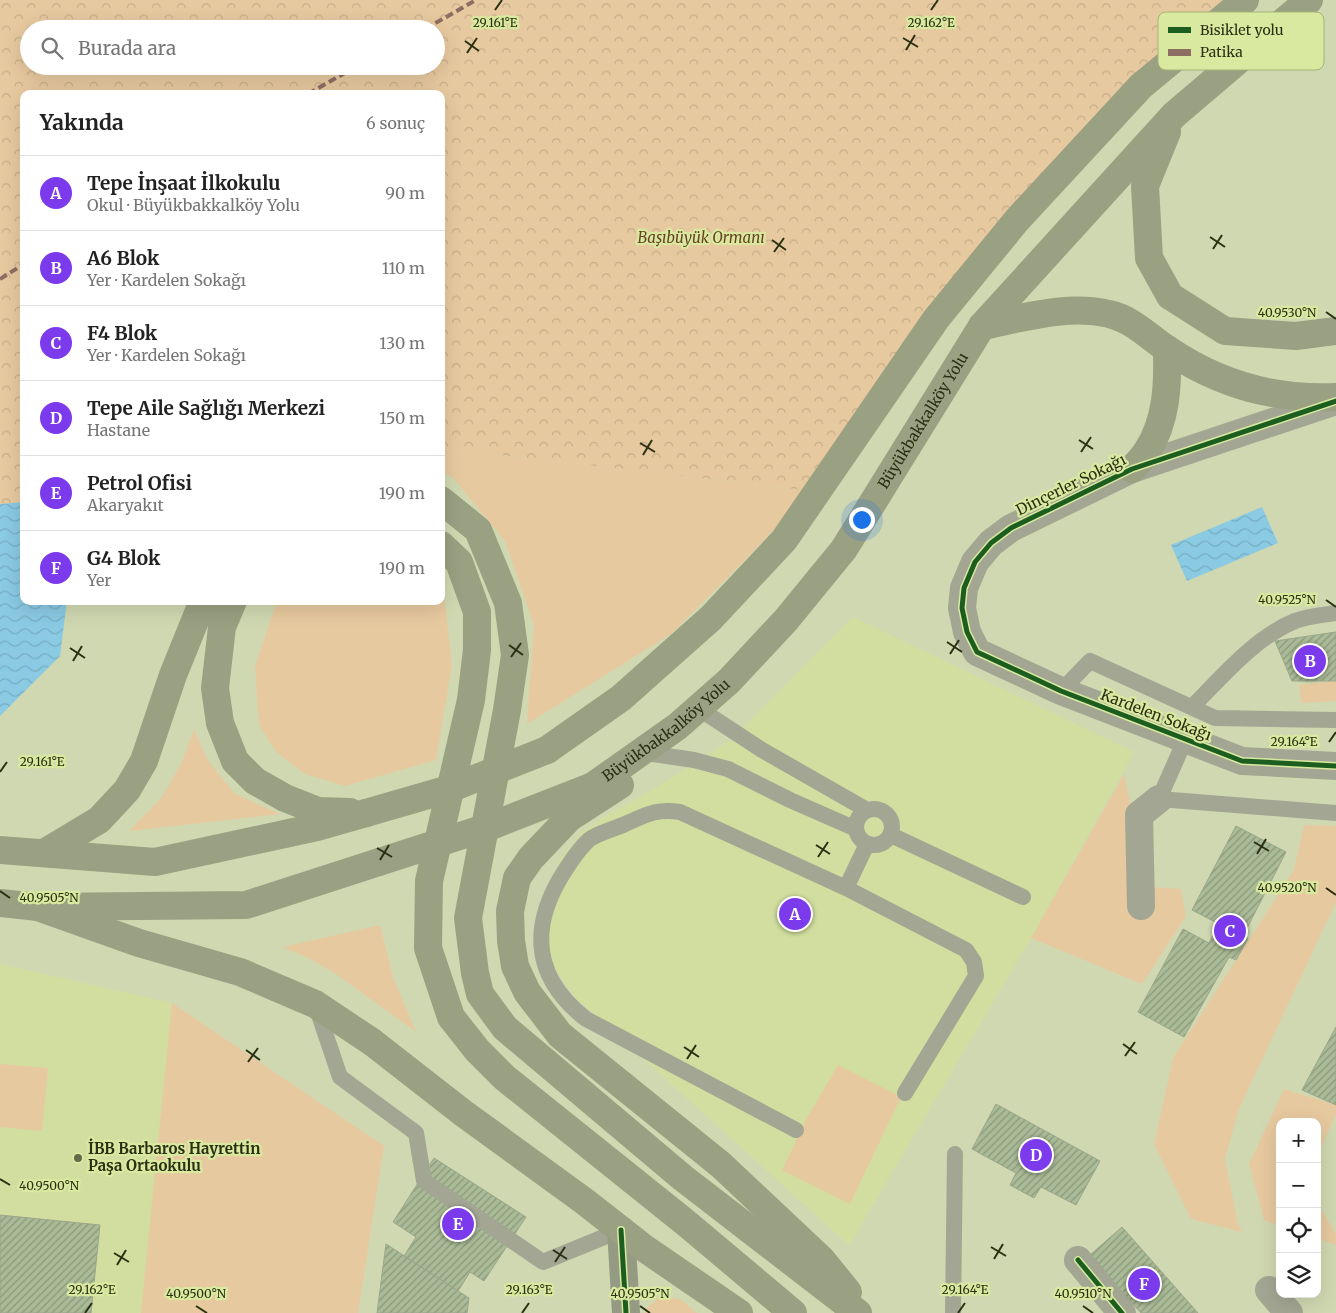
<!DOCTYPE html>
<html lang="tr">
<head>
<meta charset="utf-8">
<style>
  :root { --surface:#fff; --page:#f2f2f2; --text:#222; --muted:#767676; --line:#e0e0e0; --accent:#7c3aed }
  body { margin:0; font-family:Merriweather,serif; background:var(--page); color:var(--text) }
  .controls { position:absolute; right:15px; bottom:15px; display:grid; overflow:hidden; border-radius:10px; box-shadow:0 5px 20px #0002 }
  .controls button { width:45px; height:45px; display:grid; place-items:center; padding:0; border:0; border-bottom:1px solid var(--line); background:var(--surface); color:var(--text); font:25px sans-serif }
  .you { position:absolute; left:861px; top:519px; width:18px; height:18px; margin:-12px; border:4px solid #fff; border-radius:50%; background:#1a73e8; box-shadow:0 0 0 8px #1a73e833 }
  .badge { display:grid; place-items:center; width:32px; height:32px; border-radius:50%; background:var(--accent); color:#fff; font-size:16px; font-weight:700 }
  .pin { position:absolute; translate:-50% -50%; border:2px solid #fff; box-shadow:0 1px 5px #0006 }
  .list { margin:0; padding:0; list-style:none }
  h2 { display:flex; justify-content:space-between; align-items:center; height:65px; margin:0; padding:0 20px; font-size:21px }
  h2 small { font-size:16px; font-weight:400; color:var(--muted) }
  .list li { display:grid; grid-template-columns:32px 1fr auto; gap:15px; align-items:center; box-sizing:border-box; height:75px; padding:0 20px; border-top:1px solid var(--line) }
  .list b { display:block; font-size:19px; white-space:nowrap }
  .list p { margin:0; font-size:16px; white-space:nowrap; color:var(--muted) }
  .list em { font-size:16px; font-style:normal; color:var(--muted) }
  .icon { flex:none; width:28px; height:28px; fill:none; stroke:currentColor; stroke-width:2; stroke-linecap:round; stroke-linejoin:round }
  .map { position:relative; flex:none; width:1336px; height:1313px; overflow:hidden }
  .search { position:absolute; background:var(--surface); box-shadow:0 5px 20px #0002; left:20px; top:20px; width:425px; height:55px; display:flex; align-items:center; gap:12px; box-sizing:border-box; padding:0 18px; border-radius:28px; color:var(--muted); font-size:19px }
  .panel { position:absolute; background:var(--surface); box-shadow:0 5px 20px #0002; left:20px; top:90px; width:425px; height:515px; border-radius:10px }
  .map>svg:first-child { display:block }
  .built { fill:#d2de9f }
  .grass { fill:#e7c99f }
  .forest { fill:url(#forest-crowns); fill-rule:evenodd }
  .water { fill:url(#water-waves) }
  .building { fill:url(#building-hatch); stroke:#9ba68a }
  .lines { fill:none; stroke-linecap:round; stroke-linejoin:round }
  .lane { stroke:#a2a692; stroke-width:16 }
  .street { stroke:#a2a692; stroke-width:28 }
  .secondary { stroke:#959a83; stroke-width:28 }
  .highway { stroke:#9aa082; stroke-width:28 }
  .highway-bridge { stroke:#9aa082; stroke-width:28 }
  .quiet { stroke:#8d6e63; stroke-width:4; stroke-dasharray:8 4; stroke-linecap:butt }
  .cycleway-casing { stroke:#dae9a0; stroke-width:8 }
  .cycleway { stroke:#1b5e20; stroke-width:5 }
  .ticks { fill:none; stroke:#2b3013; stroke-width:2 }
  .poi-dot { fill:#656b4a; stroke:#dae9a0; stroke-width:2 }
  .labels { text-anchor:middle; stroke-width:4.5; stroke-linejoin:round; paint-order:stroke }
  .park-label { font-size:15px; font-style:italic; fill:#694324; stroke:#dae9a0 }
  .street-label { font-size:15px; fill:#2b3013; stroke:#dae9a0 }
  .poi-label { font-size:15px; font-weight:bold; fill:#2b3013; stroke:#dae9a0; text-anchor:start }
  .key { fill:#dae9a0; stroke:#a6b276; stroke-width:1 }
  .key-label { font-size:14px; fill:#2b3013 }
  .ticks-label { font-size:12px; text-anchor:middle; fill:#2b3013; stroke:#dae9a0; stroke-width:4.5; stroke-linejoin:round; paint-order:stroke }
</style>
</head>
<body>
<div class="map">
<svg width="1336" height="1313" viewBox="0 0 1336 1313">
  <defs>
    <pattern id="forest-crowns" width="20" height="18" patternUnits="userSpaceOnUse" patternTransform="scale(1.25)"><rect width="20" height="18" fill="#e7c99f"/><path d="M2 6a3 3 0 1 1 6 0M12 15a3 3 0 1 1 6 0" fill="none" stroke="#c6ad88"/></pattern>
    <pattern id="water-waves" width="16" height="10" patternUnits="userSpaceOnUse" patternTransform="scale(1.25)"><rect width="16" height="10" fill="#8acae3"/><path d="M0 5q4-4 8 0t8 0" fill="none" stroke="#77aec2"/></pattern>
    <pattern id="building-hatch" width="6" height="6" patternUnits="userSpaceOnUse" patternTransform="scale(1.25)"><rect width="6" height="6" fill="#aabb97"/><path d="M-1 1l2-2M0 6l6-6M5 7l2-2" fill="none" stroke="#8b987a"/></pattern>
  </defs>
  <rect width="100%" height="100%" fill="#d0d8b1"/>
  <path class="built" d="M853,617L1134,752L1031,938L849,1245L576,998L554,968L545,932L544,895L560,860L581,833L607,815L651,791L731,740Z
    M0,964L172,1003L141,1313H0Z"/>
  <path class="grass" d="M441,448L811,491L740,565L671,634L527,724L534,625L505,541L453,478L441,471Z
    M441,583L443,584L452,665L436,760L345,786L305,774L276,752L259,725L255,666L277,601H441Z
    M1336,681V701L1301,703L1299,685Z
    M194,729L207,759L235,794L280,814L129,831L162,797L182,762Z
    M1124,774L1148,887L1181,889L1186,916L1142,984L1031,938Z
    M1304,825L1336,826V902L1239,1109L1225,1159L1238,1224L1242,1232L1191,1219L1154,1144L1173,1058L1294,870Z
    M380,925L393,977L416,1032L336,974L310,959L283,947Z
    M172,1003L384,1146L358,1313H141Z
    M0,1064L48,1068L42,1131L0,1127Z
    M838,1065L901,1097L850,1204L782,1170L808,1116Z
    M1284,1089L1336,1105V1114L1318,1155L1320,1207L1336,1234V1245L1317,1238V1122H1280V1226L1264,1220L1249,1164Z
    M660,1296L680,1299L697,1313H645L647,1308Z"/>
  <path class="forest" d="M0,0H1227L1036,190L811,491L441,448V94H24V502L0,504ZM29,29H436V66H29Z"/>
  <path class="water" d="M24,502V601H67L60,656L0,716V504Z
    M1262,507L1278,543L1187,581L1171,545Z"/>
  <path class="building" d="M1336,632V681H1292L1275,641Z
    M1236,826L1286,852L1244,934L1248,939L1236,960L1229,957L1184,1037L1138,1012L1183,929L1209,943L1219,924L1192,910Z
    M1336,1027V1105L1302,1090Z
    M996,1104L1100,1161L1076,1205L1041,1187L1034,1198L1010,1185L1016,1173L972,1149Z
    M434,1158L526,1217L484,1281L470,1272L458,1291L404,1256L416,1237L393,1222Z
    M0,1215L100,1225L91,1313H0Z
    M1122,1227L1198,1313H1141L1090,1255Z
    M386,1244L469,1298L467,1313H377Z"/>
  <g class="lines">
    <path class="lane" d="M1061,691L1090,661L1215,718L1336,720
      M1192,707C1222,677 1254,638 1295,621C1308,616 1322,615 1336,613
      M698,708L762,750L867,810
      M1185,740L1159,799L1336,813
      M653,754L694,760L728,769L790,800L856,829
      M856 827a18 18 0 1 1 36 0a18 18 0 1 1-36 0Z
      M891,835L1023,897
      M846,888L867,844
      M316,1006L340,1077L416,1133L424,1181L543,1262L621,1230
      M796,1130L586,1019C533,978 529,927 564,872C571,861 580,847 590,839C600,832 615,829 625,824C646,815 656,808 680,812L846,888L966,950L974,962L976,976L905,1093
      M953,1313L955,1154"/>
    <path class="street" d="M1336,401L1132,469L1011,528L991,543L975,562L964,588L962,608L967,632L977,652L1061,691L1242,761L1336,766
      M1141,906L1139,815L1159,799
      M1078,1260L1122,1313
      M1269,1290L1289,1313"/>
    <path class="secondary" d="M621,1230L626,1313"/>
    <g class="highway">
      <path d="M1167,132L1145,186L1149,258L1170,296L1225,331L1296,336L1336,331"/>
      <path d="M982,326C1023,318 1068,304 1109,314C1132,319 1149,337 1167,349C1218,384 1275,400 1336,397"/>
      <path d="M1132,469C1137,463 1143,458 1147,451C1167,421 1168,384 1167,349"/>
      <path d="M441,500L478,530L508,603L515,655L507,710L468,918L475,973L480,994L505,1028L683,1178L858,1313"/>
      <path d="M441,545L459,562L477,612V650L471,700L429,881L428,948L451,1017L477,1050L505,1078L686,1223L793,1313"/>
      <path d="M233,601L222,627L215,688L220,723L235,761L255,781L285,798L318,811L350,812"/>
      <path d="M547,750L621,698L711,618L784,540L936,319L1017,220L1141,86L1245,0"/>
      <path d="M620,785L569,818L531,858L517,878L510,911L511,941L515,966L527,992L560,1035L721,1165L822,1260L848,1292"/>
      <path id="s1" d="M593,786L678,726L729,681L786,620L844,549L982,326L1174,115L1309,0"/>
      <path d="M0,850L155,862L317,827L366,813"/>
      <path d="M44,853L99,820L127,790L144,761L173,675L203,601"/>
      <path d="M0,903L38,907L246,905L379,862"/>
      <path d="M38,907L139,943L240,972L315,1004L372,1042L463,1113L584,1201L644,1248L739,1313"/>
    </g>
    <path class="highway-bridge" d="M366,813L449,789L547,750
      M379,862L491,826L593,786"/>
    <path class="quiet" d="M425,29L476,0
      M308,94L357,66
      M0,279L24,264"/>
    <g class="cycleway-casing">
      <path id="cycleway" d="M1336,401L1132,469L1011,528L991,543L975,562L964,588L962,608L967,632L977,652L1061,691L1242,761L1336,766
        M621,1230L626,1313
        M1078,1260L1122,1313"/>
    </g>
    <use href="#cycleway" class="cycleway"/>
  </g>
  <path class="ticks" d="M495,10L502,0M931,10L938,0M903,38L918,47M465,41L479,51M906,50L915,35M467,53L477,38M1210,237L1225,247M772,240L786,250M1213,249L1222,235M774,252L784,238M1326,312L1336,319M1079,440L1093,449M640,443L655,452M1081,452L1091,437M643,455L652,440M1326,600L1336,607M947,642L962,652M509,645L523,655M70,648L85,658M950,654L959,640M511,657L521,643M73,661L82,646M1329,742L1336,732M0,772L7,762M1254,842L1269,851M816,845L830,854M377,848L392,857M1257,854L1266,839M818,857L828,842M380,860L389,845M1326,888L1336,895M0,891L10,898M1123,1044L1137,1054M684,1047L699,1057M246,1050L260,1060M1125,1056L1135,1042M687,1059L696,1045M248,1062L258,1048M0,1179L10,1185M991,1247L1006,1256M553,1250L567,1259M114,1253L129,1262M994,1259L1003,1244M555,1262L565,1247M117,1265L126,1250M196,1306L207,1313M640,1306L650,1313M1083,1306L1093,1313M85,1313L92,1303M522,1313L529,1303M958,1313L965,1303"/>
  <circle class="poi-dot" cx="78" cy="1158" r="5"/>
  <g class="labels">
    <g class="park-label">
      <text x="701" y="243">Başıbüyük Ormanı</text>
    </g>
    <g class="street-label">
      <text dy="5" stroke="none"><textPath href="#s1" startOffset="498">Büyükbakkalköy Yolu</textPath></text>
      <text transform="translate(1071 485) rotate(-26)" y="5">Dinçerler Sokağı</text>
      <text transform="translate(1156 715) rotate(21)" y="5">Kardelen Sokağı</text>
      <text dy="5" stroke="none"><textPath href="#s1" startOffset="92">Büyükbakkalköy Yolu</textPath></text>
    </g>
    <g class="poi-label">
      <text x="88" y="1154">İBB Barbaros Hayrettin<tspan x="88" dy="17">Paşa Ortaokulu</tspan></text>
    </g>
  </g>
  <rect x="1158" y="12" width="166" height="58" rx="8" class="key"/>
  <rect x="1168" y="27" width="23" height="6" fill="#1b5e20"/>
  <rect x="1168" y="49" width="23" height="7" fill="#8d6e63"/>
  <g class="key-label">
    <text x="1200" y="35">Bisiklet yolu</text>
    <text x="1200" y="57">Patika</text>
  </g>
  <g class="ticks-label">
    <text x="495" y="27">29.161°E</text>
    <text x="931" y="27">29.162°E</text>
    <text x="1287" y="317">40.9530°N</text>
    <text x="1287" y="604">40.9525°N</text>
    <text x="1294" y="746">29.164°E</text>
    <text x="42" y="766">29.161°E</text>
    <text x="1287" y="892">40.9520°N</text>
    <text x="49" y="902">40.9505°N</text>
    <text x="49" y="1190">40.9500°N</text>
    <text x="92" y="1294">29.162°E</text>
    <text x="529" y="1294">29.163°E</text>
    <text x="965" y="1294">29.164°E</text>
    <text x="196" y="1298">40.9500°N</text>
    <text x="640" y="1298">40.9505°N</text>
    <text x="1083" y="1298">40.9510°N</text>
  </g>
</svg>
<div class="controls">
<button>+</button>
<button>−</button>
<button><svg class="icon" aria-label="locate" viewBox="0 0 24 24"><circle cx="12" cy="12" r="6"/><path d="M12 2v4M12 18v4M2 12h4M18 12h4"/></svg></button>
<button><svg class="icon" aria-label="layers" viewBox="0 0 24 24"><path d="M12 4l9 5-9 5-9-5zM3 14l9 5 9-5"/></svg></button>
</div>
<div class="you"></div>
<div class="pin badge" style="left:795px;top:914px">A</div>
<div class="pin badge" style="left:1310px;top:661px">B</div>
<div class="pin badge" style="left:1230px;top:931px">C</div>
<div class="pin badge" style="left:1036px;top:1155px">D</div>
<div class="pin badge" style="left:458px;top:1224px">E</div>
<div class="pin badge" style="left:1144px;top:1284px">F</div>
<div class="search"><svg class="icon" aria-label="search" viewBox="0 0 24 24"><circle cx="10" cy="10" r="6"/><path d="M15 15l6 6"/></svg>Burada ara</div>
<section class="panel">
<h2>Yakında<small>6 sonuç</small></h2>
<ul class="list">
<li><span class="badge">A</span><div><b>Tepe İnşaat İlkokulu</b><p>Okul · Büyükbakkalköy Yolu</p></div><em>90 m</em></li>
<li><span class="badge">B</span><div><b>A6 Blok</b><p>Yer · Kardelen Sokağı</p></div><em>110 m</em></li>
<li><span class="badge">C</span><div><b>F4 Blok</b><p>Yer · Kardelen Sokağı</p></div><em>130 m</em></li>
<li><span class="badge">D</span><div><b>Tepe Aile Sağlığı Merkezi</b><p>Hastane</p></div><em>150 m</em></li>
<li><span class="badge">E</span><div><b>Petrol Ofisi</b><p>Akaryakıt</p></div><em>190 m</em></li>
<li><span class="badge">F</span><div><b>G4 Blok</b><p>Yer</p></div><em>190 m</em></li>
</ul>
</section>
</div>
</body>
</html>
